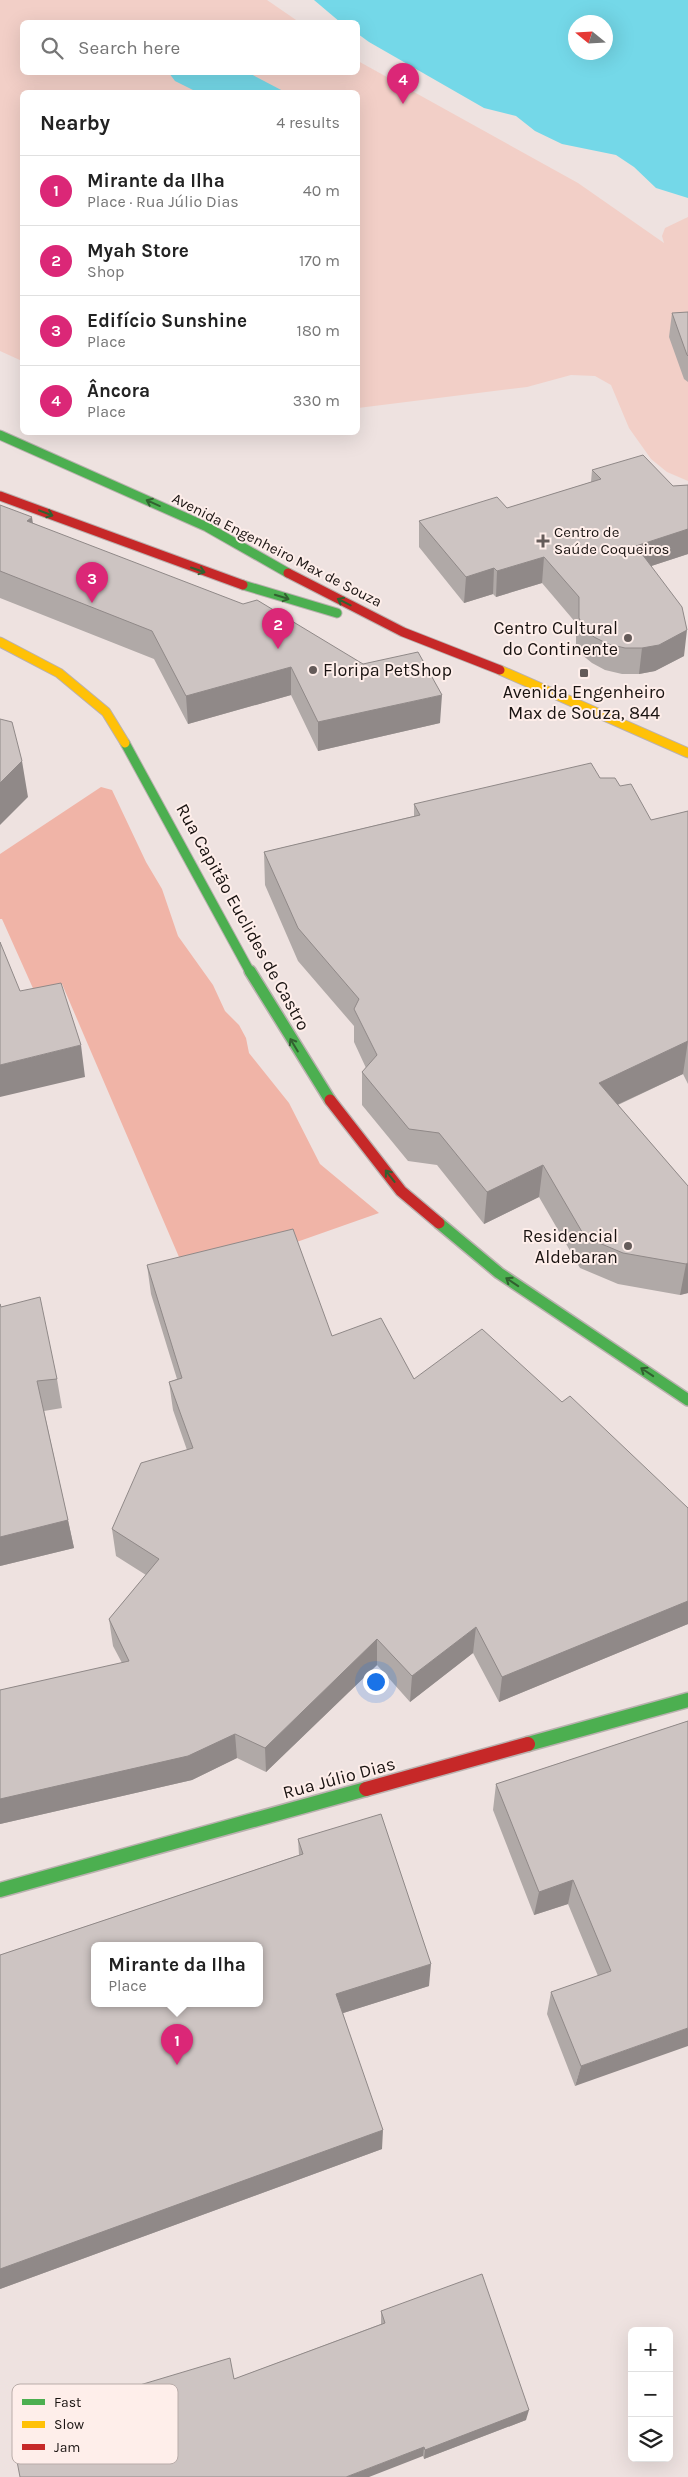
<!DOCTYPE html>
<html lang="en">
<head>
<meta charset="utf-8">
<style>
  :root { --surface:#fff; --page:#f2f2f2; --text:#222; --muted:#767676; --line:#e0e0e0; --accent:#db2777 }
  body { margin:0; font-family:Karla,sans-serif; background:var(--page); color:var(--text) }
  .controls { position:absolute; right:15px; bottom:15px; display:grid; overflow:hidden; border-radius:8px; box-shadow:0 5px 20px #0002 }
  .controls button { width:45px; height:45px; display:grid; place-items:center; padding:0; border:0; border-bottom:1px solid var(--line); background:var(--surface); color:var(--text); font:25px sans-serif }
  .compass { position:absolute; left:568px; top:15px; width:45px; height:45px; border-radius:50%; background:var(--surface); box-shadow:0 5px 20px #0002; rotate:288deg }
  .you { position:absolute; left:375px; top:1681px; width:18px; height:18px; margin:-12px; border:4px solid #fff; border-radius:50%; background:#1a73e8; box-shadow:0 0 0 8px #1a73e833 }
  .badge { display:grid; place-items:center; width:32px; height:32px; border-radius:50%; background:var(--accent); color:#fff; font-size:16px; font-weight:700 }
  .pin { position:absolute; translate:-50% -41px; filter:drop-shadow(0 1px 2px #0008) }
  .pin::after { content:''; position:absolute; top:26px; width:18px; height:15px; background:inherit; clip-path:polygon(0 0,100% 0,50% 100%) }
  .popup { position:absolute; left:91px; top:1942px; width:172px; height:65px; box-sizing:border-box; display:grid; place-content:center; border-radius:8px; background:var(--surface); filter:drop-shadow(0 1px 4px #0005); font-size:16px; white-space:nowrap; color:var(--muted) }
  .popup b { font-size:19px; color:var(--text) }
  .popup::after { content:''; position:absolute; left:50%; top:100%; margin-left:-10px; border:10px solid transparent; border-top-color:var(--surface) }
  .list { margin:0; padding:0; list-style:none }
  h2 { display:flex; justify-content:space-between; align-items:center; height:65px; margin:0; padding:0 20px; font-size:21px }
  h2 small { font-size:16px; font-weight:400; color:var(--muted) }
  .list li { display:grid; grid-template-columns:32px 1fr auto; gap:15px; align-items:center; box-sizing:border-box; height:70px; padding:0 20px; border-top:1px solid var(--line) }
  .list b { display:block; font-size:19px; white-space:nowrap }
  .list p { margin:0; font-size:16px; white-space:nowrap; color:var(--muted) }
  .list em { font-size:16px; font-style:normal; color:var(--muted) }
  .icon { flex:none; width:28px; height:28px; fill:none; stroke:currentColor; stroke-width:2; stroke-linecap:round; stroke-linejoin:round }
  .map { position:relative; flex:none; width:688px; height:2477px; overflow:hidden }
  .search { position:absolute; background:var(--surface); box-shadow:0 5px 20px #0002; left:20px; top:20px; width:340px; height:55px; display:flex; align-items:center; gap:12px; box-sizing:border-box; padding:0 18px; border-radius:8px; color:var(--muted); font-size:19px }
  .panel { position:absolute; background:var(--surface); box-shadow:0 5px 20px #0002; left:20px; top:90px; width:340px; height:345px; border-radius:8px }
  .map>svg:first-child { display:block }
  .green { fill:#f2cfc7 }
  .forest { fill:#f0b4a7 }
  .water { fill:#74d8e8; fill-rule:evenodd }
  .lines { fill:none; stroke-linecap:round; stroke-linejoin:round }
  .fast-far2-casing { stroke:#bab1af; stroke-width:11 }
  .fast-far1-casing { stroke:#bab1af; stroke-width:14 }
  .fast-casing { stroke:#bab1af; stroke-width:17 }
  .slow-casing { stroke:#bab1af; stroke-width:11 }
  .jam-far2-casing { stroke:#bab1af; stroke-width:11 }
  .jam-far1-casing { stroke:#bab1af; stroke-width:14 }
  .jam-casing { stroke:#bab1af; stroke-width:17 }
  .fast-far2 { stroke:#4caf50; stroke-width:9 }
  .fast-far1 { stroke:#4caf50; stroke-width:11 }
  .fast { stroke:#4caf50; stroke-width:14 }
  .slow { stroke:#ffc107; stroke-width:9 }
  .jam-far2 { stroke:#c62828; stroke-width:9 }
  .jam-far1 { stroke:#c62828; stroke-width:11 }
  .jam { stroke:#c62828; stroke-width:14 }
  .wall { fill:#b0a9a7 }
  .shaded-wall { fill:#908988 }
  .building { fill:#cdc4c2; stroke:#908988; fill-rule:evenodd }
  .oneway { stroke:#326130 }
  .poi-dot { fill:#645b59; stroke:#feeeea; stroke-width:2 }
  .labels { text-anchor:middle; stroke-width:4; stroke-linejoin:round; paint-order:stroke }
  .far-poi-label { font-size:15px; fill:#191311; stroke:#feeeea; text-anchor:start }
  .far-street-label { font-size:15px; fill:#191311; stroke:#feeeea }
  .poi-label { font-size:18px; fill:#191311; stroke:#feeeea; text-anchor:end }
  .street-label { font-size:18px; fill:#191311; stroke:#feeeea }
  .key { fill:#feeeea; stroke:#b9aca9; stroke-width:1 }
  .key-label { font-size:14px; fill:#191311 }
</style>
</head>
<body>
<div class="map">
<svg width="688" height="2477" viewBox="0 0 688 2477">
  <rect width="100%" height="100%" fill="#eee2e0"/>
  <path class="green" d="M0,0H267L299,22H22V72H358V61L578,183L664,243L662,236L665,228L688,217V481L667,472L651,459L629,428L611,385L595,376L571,375L527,387L358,408V92H22V361L0,351Z"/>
  <path class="forest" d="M101,787L112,790L146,862L162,889L178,936L213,985L225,1011L239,1025L246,1038L249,1053L289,1103L320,1164L379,1213L291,1244L182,1264L62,984L36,995L2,919H0V854Z"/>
  <path class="water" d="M314,0H688V198L656,188L634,167L616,155L562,144L535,131L516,116L484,108L369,42L358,34V22H340ZM576,22H606V52H576Z
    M169,73H249L285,92H197L175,81Z"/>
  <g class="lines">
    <g class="fast-far2-casing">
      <path id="fast-far2" d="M0,435L207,527L288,573
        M243,585L337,613
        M125,743L250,972"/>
    </g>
    <g class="fast-far1-casing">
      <path id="fast-far1" d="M250,971L330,1100
        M439,1223L499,1273L688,1400"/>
    </g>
    <g class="fast-casing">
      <path id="fast" d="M528,1744L688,1700
        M0,1890L366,1789"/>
    </g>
    <g class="slow-casing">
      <path id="slow" d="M0,642L59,673L106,712L125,743
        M500,670L688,753"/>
    </g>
    <g class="jam-far2-casing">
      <path id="jam-far2" d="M0,496L243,585
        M288,573L403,632L500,670"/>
    </g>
    <g class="jam-far1-casing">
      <path id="jam-far1" d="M330,1100L401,1191L439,1223"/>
    </g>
    <g class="jam-casing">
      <path id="jam" d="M366,1789L528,1744"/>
    </g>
    <use href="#fast-far2" class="fast-far2"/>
    <use href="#fast-far1" class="fast-far1"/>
    <use href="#fast" class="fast"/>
    <use href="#slow" class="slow"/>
    <use href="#jam-far2" class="jam-far2"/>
    <use href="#jam-far1" class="jam-far1"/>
    <use href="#jam" class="jam"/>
  </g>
  <path class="wall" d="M688,312V382L684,379L669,337L672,313Z
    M592,470L673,486L688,485V554L651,566L684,656L655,671L639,674H622L605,670L592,663L581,654L576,644V623L542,583L496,597L493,594L464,603L419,547V521L507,508L591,482Z
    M0,505L33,523L440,723L318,751L291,695L188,724L154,659L0,598Z
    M600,778L620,786L651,820L688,811V1084L683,1074L618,1105L688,1186V1293L680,1295L618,1284L580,1268L539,1197L484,1224L437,1165L408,1161L362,1105V1072L366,1068L354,1042V1026L298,961L265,885L264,852L414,816V804Z
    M147,1265L332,1336L414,1379L562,1402L688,1508V1624L499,1702L473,1653L410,1702L377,1665L266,1772L237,1758L192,1780L0,1824V1690L122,1663L113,1646L109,1619L146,1575L116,1556L112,1529L187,1450L173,1410L169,1382L177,1379L151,1294Z
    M0,1303L1,1307L57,1379L62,1408L44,1411L74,1548L0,1566Z
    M688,1721L575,2086L547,2014L551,1992L598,1976L568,1904L534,1915L493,1810L496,1784Z
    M298,1839L429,1986L343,2013L382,2149L0,2289V1955L299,1855Z
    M381,2311L526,2420L424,2459L423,2456L38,2450L234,2379L381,2324Z"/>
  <path class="shaded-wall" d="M32,517L36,545L27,521Z
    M688,529V554L633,572L636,546Z
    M544,557L542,583L496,597L497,571Z
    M494,568L493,594L464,603L466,577Z
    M687,630L684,656L655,671L639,674L642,648Z
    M291,667V695L188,724L186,696Z
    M442,695L440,723L318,751V722Z
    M22,761L28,797L0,825V783Z
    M688,1041L683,1074L595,1115L599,1083Z
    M81,1045L85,1077L0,1097V1065Z
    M543,1165L539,1197L484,1224L487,1192Z
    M688,1263V1293L680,1295L686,1264Z
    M68,1520L74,1548L0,1566V1537Z
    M688,1601V1624L499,1702L502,1677Z
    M476,1627L473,1653L410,1702L412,1676Z
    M377,1639V1665L266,1772L265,1748Z
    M235,1734L237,1758L192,1780L0,1824V1799Z
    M573,1880L568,1904L534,1915L539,1892Z
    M431,1964L429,1986L337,2015L336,1994Z
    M688,2028V2046L575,2086L581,2066Z
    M383,2130L382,2149L0,2289V2269Z
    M529,2410L526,2420L424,2459L425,2450Z
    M424,2447L423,2456L369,2477H346Z"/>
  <path class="building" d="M688,312V356L687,355L672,313Z
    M643,455L673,486L688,485V529L636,546L682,607L687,630L659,645L642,648H625L608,644L594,637L584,628L579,618V597L544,557L497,571L494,568L466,577L419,521L497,497L507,508L601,479L592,470Z
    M0,505L32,517L27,521L243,604L257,600L363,664L418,652L442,695L318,722L291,667L186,696L152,631L0,571Z
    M0,719L12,722L22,761L0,783Z
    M591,763L600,778H615L620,786L631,784L651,820L688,811V1041L599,1083L688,1186V1263L686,1264L623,1253L585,1237L543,1165L487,1192L439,1133L409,1129L362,1072L377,1055L354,1009L359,999L298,928L264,852L420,815L414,804Z
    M0,942L20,991L61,983L81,1045L0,1065Z
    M293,1229L332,1336L381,1318L414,1379L482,1329L562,1402L570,1396L688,1508V1601L502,1677L476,1627L412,1676L377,1639L265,1748L235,1734L188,1756L0,1799V1690L129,1661L109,1619L159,1559L112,1529L141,1463L193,1448L169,1382L182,1378L147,1265Z
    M40,1297L57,1379L37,1381L68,1520L0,1537V1304L1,1307Z
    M688,1721V2028L581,2066L551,1992L611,1971L573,1880L539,1892L496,1784Z
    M381,1814L431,1964L336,1994L383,2130L0,2269V1955L303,1854L298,1839ZM94,1946H260V2004H94Z
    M482,2274L529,2410L425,2450L424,2447L346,2477H20L16,2456L38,2450L33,2417L230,2358L234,2379L385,2323L381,2311Z"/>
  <defs><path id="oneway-shaft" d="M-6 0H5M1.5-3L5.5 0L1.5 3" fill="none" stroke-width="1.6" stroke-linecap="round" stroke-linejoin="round" transform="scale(1.25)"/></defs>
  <g class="oneway">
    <use href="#oneway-shaft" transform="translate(153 503) rotate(-156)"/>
    <use href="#oneway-shaft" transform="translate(46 513) rotate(21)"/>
    <use href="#oneway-shaft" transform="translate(198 570) rotate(19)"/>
    <use href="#oneway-shaft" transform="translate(282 597) rotate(17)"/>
    <use href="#oneway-shaft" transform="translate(344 602) rotate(-153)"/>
    <use href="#oneway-shaft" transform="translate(294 1045) rotate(-121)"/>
    <use href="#oneway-shaft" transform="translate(390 1176) rotate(-128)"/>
    <use href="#oneway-shaft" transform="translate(512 1282) rotate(-146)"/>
    <use href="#oneway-shaft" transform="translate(647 1372) rotate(-146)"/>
  </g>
  <g class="poi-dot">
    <path d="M540.5 533.5h5v5h5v5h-5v5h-5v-5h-5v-5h5z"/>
    <circle cx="628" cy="638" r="5"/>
    <circle cx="313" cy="670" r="5"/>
    <rect x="579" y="668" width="10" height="10" rx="2.5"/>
    <circle cx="628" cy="1246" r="5"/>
  </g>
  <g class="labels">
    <g class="far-poi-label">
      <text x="554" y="537">Centro de<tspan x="554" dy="17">Saúde Coqueiros</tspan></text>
    </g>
    <g class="far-street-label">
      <text transform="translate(277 550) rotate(27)" y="5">Avenida Engenheiro Max de Souza</text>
    </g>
    <g class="poi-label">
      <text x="618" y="634">Centro Cultural<tspan x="618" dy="21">do Continente</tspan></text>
      <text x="323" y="676" text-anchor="start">Floripa PetShop</text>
      <text x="584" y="698" text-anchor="middle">Avenida Engenheiro<tspan x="584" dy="21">Max de Souza, 844</tspan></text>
      <text x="618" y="1242">Residencial<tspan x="618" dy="21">Aldebaran</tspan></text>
    </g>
    <g class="street-label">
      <text transform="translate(243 917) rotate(61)" y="6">Rua Capitão Euclides de Castro</text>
      <text transform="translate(339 1778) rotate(-15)" y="6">Rua Júlio Dias</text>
    </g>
  </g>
  <rect x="12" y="2384" width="166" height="80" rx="8" class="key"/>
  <rect x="22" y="2399" width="23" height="6" fill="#4caf50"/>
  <rect x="22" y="2421" width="23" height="7" fill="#ffc107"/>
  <rect x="22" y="2444" width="23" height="6" fill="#c62828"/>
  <g class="key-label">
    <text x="54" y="2407">Fast</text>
    <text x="54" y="2429">Slow</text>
    <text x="54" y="2452">Jam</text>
  </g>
</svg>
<div class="controls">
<button>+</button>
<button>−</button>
<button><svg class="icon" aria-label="layers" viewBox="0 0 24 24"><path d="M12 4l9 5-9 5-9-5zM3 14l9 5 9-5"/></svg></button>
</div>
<svg class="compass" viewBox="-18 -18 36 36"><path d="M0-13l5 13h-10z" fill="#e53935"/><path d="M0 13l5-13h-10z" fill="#767676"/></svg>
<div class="you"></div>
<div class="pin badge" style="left:177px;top:2065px">1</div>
<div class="popup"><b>Mirante da Ilha</b>Place</div>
<div class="pin badge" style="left:278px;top:649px">2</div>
<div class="pin badge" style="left:92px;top:603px">3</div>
<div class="pin badge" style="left:403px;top:104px">4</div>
<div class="search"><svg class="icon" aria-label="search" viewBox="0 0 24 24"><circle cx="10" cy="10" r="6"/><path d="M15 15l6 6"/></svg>Search here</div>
<section class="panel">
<h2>Nearby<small>4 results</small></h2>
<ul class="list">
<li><span class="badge">1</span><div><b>Mirante da Ilha</b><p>Place · Rua Júlio Dias</p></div><em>40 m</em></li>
<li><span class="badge">2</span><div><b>Myah Store</b><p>Shop</p></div><em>170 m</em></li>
<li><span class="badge">3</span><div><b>Edifício Sunshine</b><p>Place</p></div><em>180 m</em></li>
<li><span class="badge">4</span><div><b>Âncora</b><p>Place</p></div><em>330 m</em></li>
</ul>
</section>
</div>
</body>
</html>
